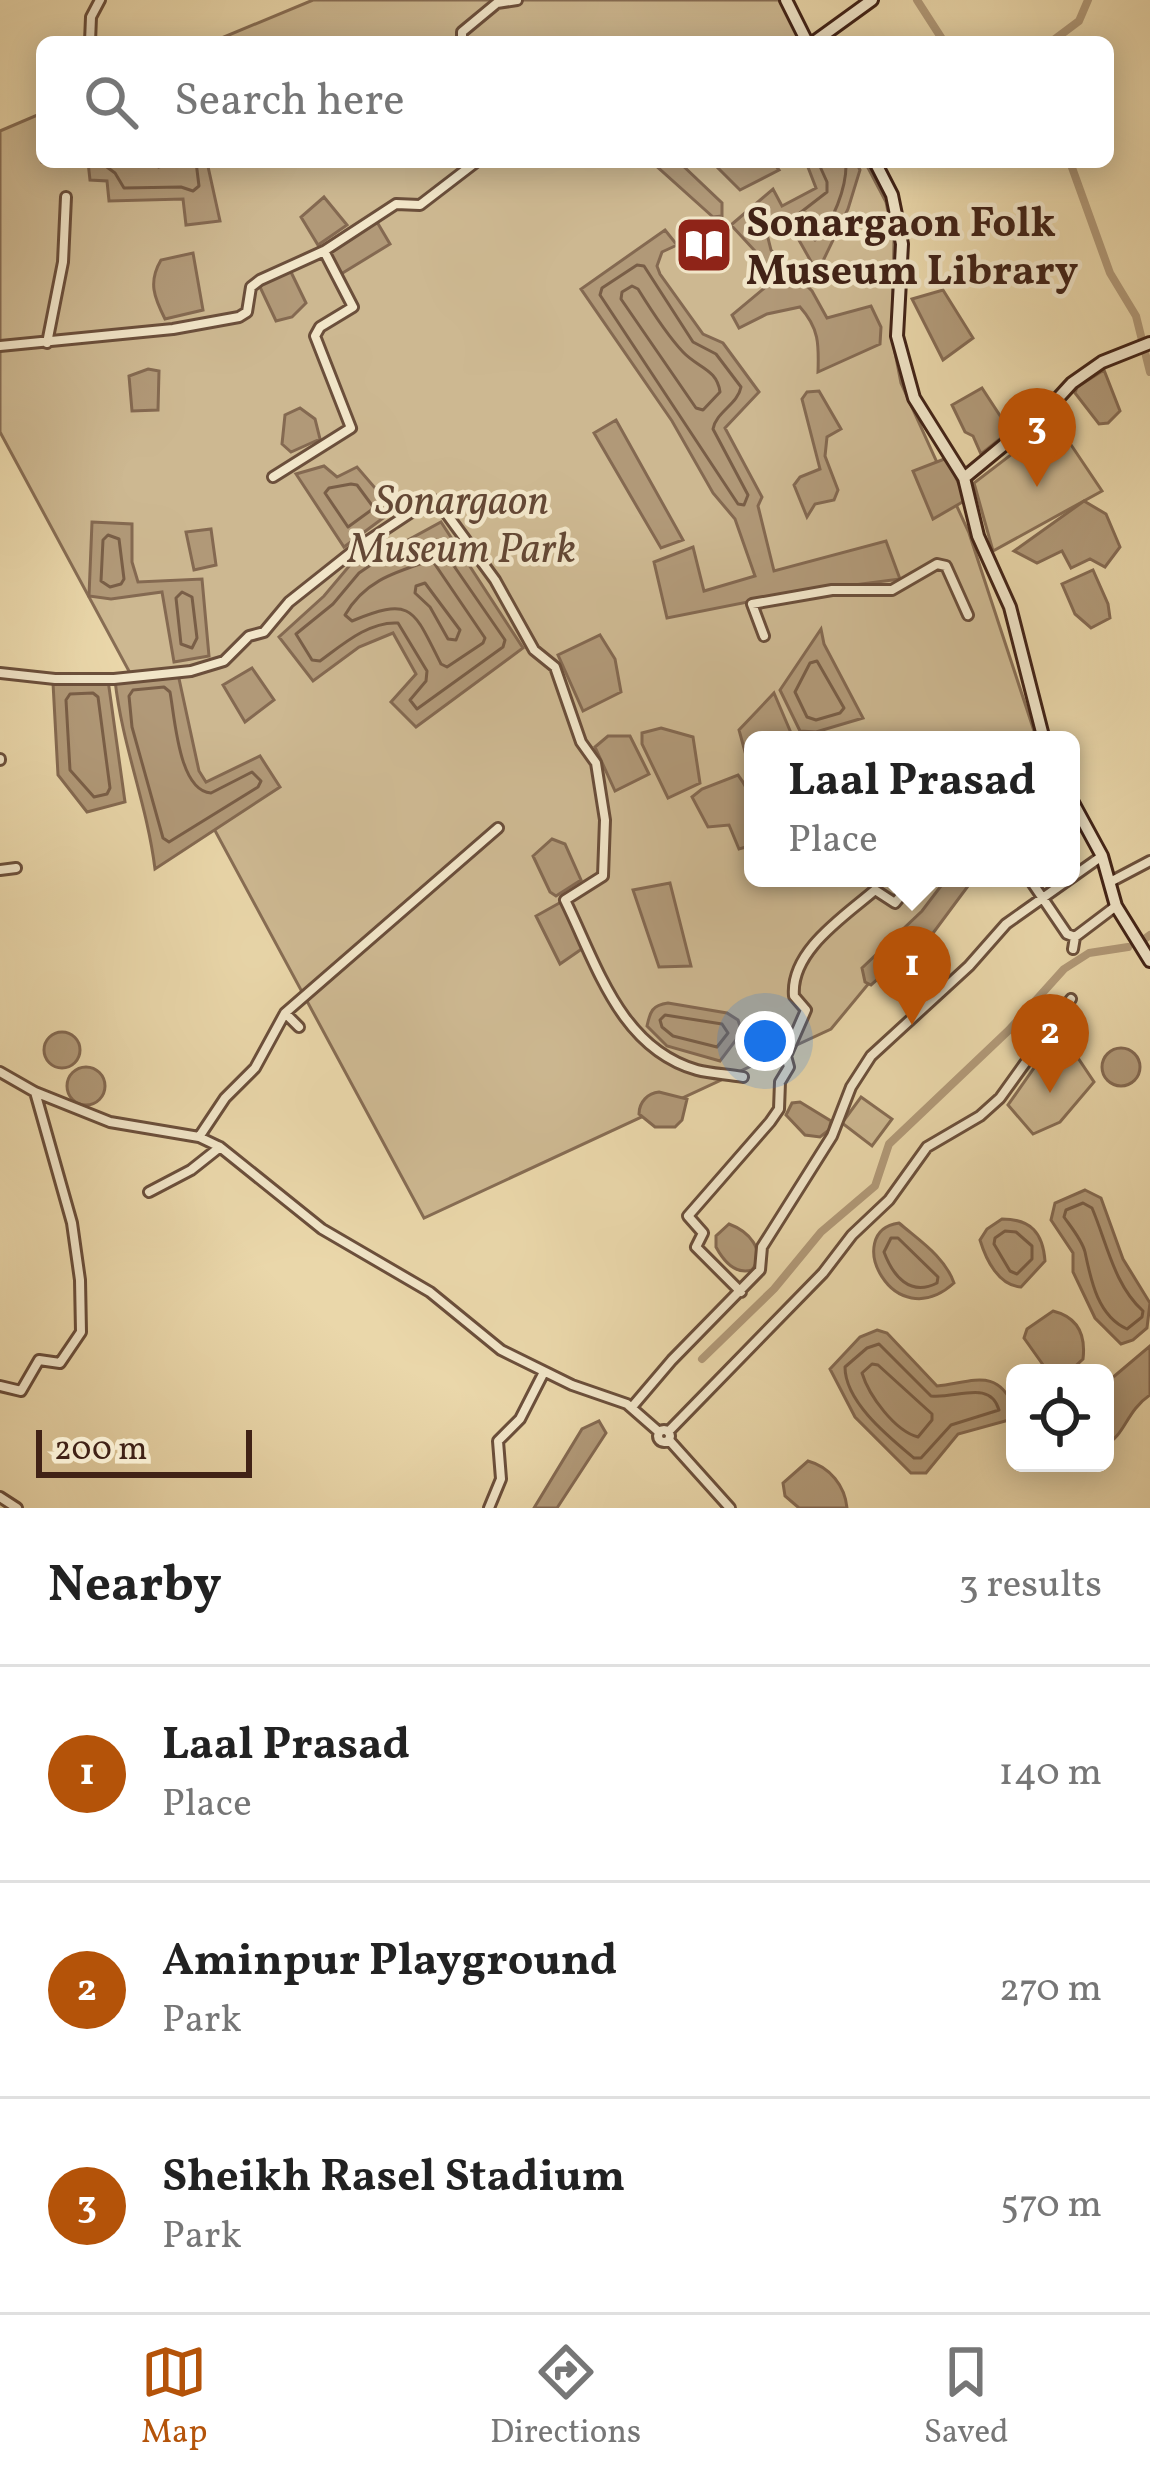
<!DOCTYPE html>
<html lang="en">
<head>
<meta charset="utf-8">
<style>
  :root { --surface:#fff; --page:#f2f2f2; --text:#222; --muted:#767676; --line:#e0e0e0; --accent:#b45309 }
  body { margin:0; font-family:Vollkorn,serif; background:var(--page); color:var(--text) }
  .controls { position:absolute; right:36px; bottom:36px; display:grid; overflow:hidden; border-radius:18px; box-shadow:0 6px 30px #0003 }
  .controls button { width:108px; height:108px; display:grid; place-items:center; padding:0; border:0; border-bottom:3px solid var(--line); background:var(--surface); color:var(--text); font:60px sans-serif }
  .scale { position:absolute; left:36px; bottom:30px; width:216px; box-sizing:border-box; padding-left:12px; border:6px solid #412216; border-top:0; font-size:33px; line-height:42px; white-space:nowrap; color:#412216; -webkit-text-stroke:9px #f1e5c8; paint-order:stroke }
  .you { position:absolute; left:765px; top:1041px; width:42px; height:42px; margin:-30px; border:9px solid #fff; border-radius:50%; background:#1a73e8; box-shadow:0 0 0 18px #1a73e833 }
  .badge { display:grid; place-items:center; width:78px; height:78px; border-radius:50%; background:var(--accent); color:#fff; font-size:39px; font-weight:700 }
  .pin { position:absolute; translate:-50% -99px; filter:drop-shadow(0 3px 6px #0008) }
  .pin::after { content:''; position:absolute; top:63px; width:42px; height:36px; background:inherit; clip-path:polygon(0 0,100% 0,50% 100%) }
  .popup { position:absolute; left:744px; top:731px; width:336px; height:156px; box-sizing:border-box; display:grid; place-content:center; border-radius:18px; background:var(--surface); filter:drop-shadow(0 3px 9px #0005); font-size:39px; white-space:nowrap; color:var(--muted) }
  .popup b { font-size:45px; color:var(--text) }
  .popup::after { content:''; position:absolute; left:50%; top:100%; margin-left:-24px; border:24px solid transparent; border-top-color:var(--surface) }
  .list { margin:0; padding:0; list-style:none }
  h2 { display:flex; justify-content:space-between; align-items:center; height:156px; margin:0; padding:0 48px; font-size:51px }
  h2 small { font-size:39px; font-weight:400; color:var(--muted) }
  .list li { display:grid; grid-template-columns:78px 1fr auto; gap:36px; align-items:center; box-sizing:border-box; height:216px; padding:0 48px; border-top:3px solid var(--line) }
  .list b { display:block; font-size:45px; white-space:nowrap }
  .list p { margin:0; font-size:39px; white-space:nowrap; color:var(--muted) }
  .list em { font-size:39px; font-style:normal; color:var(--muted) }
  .icon { flex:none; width:66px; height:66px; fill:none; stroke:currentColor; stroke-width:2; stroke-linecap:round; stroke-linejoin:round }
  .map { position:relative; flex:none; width:1150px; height:1508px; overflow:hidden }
  .search { position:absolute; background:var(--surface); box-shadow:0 6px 30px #0003; left:36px; right:36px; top:36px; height:132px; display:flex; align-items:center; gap:30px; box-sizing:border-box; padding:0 42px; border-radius:18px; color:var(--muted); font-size:45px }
  .sheet { height:804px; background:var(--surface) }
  nav { display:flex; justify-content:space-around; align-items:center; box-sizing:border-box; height:168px; border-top:3px solid var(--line); background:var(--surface); font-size:33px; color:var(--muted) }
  nav a { display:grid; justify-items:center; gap:6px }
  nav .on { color:var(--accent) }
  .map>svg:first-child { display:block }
  .green { fill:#cdb891; stroke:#876d54; stroke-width:3 }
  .water { fill:#b19978; stroke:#846951; stroke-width:3 }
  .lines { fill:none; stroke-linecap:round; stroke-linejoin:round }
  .shore { stroke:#795e47; stroke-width:3 }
  .canal { stroke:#b19978; stroke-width:8 }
  .street-casing { stroke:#6b4f3b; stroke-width:14 }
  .secondary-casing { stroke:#412216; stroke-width:16 }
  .street { stroke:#f1e5c8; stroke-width:8 }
  .secondary { stroke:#f1e5c8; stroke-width:10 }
  .labels { text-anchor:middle; stroke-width:9; stroke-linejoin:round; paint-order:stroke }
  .poi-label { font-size:42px; font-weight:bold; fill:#412216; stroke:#f1e5c8; text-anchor:start }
  .park-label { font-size:42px; font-style:italic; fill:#644835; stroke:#f1e5c8 }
</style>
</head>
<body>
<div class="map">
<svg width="1150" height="1508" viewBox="0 0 1150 1508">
  <rect width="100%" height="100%" fill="#ead7aa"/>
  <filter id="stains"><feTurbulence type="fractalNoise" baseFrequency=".00167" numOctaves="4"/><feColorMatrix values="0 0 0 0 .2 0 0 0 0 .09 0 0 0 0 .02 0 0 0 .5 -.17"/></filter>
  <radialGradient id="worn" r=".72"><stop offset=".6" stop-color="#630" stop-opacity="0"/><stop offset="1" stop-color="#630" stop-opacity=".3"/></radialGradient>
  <path class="green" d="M313,0H779L803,42H212Z
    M42,113V162H865L886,202L894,241L892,337L901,383L969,533L1037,740H753V878H956L831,1029L424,1218L0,432V131Z
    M1055,421L1102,491L993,551L974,483Z
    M1060,1031L1094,1082L1060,1122L1033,1134L1008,1105Z
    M861,1097L892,1119L872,1146L842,1123Z"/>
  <path class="water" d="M88,162H158L159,167L172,162H207L220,221L186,225L183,199L109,201L107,181L90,180Z
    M679,162L722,203V216L713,217L653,163Z
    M712,162H773L779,170L740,190Z
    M806,162H856L860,170L848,209L822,263L813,265L795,233L781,225L767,234L771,250L812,291L827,318L871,306L881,327L880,344L818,372C819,344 819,328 800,307L767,314L739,328L732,315L768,285L755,251L731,225L773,189L782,206L816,188Z
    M324,197L347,225L318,245L301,217Z
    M377,222L390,244L341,274L327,253Z
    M665,230L677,245L662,252L657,266L660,274L703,334L723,343L759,392L725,428L762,497L758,506L774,571L886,541L900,579L793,593L667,618L654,562L693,547L704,591L755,576L735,519L713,493L672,421L581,289Z
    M193,253L203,310L165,319C154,297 148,282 161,260Z
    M290,270L306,303L292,317L276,321L259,285Z
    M943,290L973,338L943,360L912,299Z
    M148,369L159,371L158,410L132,411L129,376Z
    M1104,370L1120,411L1108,423L1099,424L1075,393L1077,387Z
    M982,388L1010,431L981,454L973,436L965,432L952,405Z
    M819,391L841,429L827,437L825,456L838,490L834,500L815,504L807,517L794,485L800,477L820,469L802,399L807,392Z
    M300,408L315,419L320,439L291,452L282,444L285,415Z
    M616,420L683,540L661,548L594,433Z
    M947,458L966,500L933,519L913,471Z
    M324,466L337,477L357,467L394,510L344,547L296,474Z
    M1084,501L1106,514L1120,547L1105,567L1090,559L1071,568L1062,551L1037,563L1014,551Z
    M92,522L132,524V562L138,582L202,579L209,656L174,662L162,592L111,599L89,596Z
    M441,522L523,648L416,727L391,702L416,674L393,633L359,647L313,681L279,637L324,596L350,565L370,551L406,541Z
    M211,529L216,565L194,570L186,532Z
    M1093,570L1108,604L1110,618L1091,628L1075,614L1062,584Z
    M821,629L824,644L863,718L816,732L800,731L780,690Z
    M600,635L615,659L621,692L583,711L558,655Z
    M252,668L274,700L245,722L223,685Z
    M178,674L199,771L206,782L260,756L280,787L155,869C147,804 122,745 115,680Z
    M108,680L125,802L87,812L58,775L53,683Z
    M774,693L794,740H753V781L739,730Z
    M661,728L693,737L700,783L668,798L642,744V733Z
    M608,736H630L649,774L615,791L595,747Z
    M738,775C757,800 753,814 753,845L739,849L729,825L708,827L692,797L702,789Z
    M552,839L565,844L581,880L556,896L550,892L533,856Z
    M947,878H974L919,952L895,964L871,985L865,982L862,968L922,911Z
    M670,883L691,966L659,967L633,890Z
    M563,901L586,946L560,964L536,916Z
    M668,1003L727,1013L738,1020L742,1032L720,1061L667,1046L647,1026C650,1012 652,1005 668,1003Z
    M44 1050a18 18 0 1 1 36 0a18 18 0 1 1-36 0Z
    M1102 1067a19 19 0 1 1 38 0a19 19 0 1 1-38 0Z
    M67 1086a19 19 0 1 1 38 0a19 19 0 1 1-38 0Z
    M659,1092L687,1099L682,1120L675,1127H655L639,1114C639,1102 648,1093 659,1092Z
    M800,1102L831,1121L829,1130L820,1137L805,1135L786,1115L792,1103Z
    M1085,1190L1101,1198L1123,1259L1150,1303L1147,1328L1133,1340L1121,1344L1095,1318L1073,1272V1253L1051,1220L1055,1203Z
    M1002,1219C1031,1219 1043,1233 1045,1261L1021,1287C999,1286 986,1260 980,1240L987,1229Z
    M899,1223C920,1241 945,1257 954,1283C893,1338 841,1231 899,1223Z
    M729,1224C748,1231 767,1250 752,1270C735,1275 723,1260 716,1247V1236Z
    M1053,1311C1077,1317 1086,1334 1083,1359L1068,1373L1046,1369L1024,1338L1027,1329Z
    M877,1330L887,1333L937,1386C973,1382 998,1367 1014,1408L1009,1420L958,1434L926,1473H911L855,1417L830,1369L860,1337Z
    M1150,1346V1395C1126,1411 1125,1436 1105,1445V1384Z
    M599,1421L606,1433L557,1508H534L582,1429Z
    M808,1461C830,1467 845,1486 847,1508H799L785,1496L783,1483Z"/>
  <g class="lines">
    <path class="shore" d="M100,162L115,173L124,188L181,187L193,191L199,186L196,162
      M818,162L827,182V192L796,216L815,240C833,225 847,186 846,162
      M637,265L644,266L693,342L716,354L741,387C738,404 716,412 713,429L748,495L744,505L738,504L600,295L602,288Z
      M632,286L638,289C651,310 666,334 683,352C698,368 717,369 720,392L703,410L696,408L621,299L622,292Z
      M351,484L357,485L374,508L348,527L325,493L329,488Z
      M108,535L119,539L124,579L121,584L110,587L101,581L103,540Z
      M436,540L505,640L503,647L417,709L410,700L426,681L427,671L398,623C369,621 342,645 320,661L312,660L296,634L333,604L359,573L375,562Z
      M432,560L485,638L483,643L447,667L441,664C413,609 413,596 352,621L345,615C365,580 396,572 432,560Z
      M425,583L460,630L456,640L448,639L430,607L415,593L416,586Z
      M182,592L192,597L197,638L192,648L181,644L176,598Z
      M817,661L844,708L840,713L816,720L807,717L795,692L810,663Z
      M164,687L170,692C175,719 179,791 211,793L252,772L261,781L258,787L169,842L163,838L132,727L129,696L133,690Z
      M93,693L98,697L110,788L107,794L94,797L70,770L66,700L70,694Z
      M665,1015L722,1024L728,1033L717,1047L673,1036L662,1027L660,1020Z
      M1083,1203L1092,1208C1107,1243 1114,1285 1143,1311L1142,1317L1127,1329C1098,1316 1091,1281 1085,1252C1082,1240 1071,1227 1064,1217L1066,1210Z
      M1005,1231L1016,1232L1032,1246V1259L1017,1274L1010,1271L994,1244L995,1238Z
      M891,1238H898L938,1277L937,1283C910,1297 893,1276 884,1252Z
      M879,1344L931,1396C956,1399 990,1379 999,1410L951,1425L921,1458H914C889,1437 845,1402 845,1367L867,1348Z
      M872,1364L878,1365L932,1414V1420L918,1437C895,1431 869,1396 862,1373Z"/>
    <path class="canal" d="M917,0L944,42
      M1051,42L1079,21L1088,0
      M1070,162L1110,273L1136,316L1150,372
      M1146,938L1150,935
      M702,1359L774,1289L821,1232L875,1186L889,1144L1009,1030L1064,969L1089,953L1128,947"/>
    <g class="street-casing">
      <path id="street" d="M90,42L91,17L100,0
        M462,42V32L497,3L517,0
        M47,343L63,262L66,197
        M0,346L173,329L239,317L247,312L251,287L260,280L324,251L396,204L420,205L476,162
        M273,477L351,428L315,336L320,327L353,307L324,251
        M764,636L752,604L832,590H892L937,564L946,566L968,615
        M0,673L55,679H114L191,671L224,661L249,636L264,632L289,602L357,548L431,499L438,502L495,580L534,650L555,667L581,742L596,763L605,820L603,876L565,900C597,965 620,1048 697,1070C712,1074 728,1074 743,1077
        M0,760V759
        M0,870L16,868
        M1029,878L1067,934L1075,937
        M1112,881L1150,861
        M1073,949L1075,937L1116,906
        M285,1013L299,1027
        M0,1072L35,1092L110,1122L199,1137L220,1147L322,1229L430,1292L501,1350L572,1385L627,1404L659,1432
        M199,1137L225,1098L255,1068L285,1013L498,828
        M149,1192L191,1170L220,1147
        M741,1292L696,1247L703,1233L688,1216L770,1122L779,1109L780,1082L789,1067L786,1056L806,1010L794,996C790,951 845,916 875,890L895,903L915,878
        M0,1386L21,1391L39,1360L60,1363L81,1332L80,1280L72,1223L35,1092
        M632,1407L672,1360L760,1270L762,1247L832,1136L851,1087L871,1056L969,966L1006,924L1102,856
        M658 1436a6 6 0 1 1 12 0a6 6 0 1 1-12 0Z
        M668,1432L823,1273L852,1235L889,1200L927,1147L980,1116L1000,1098L1071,999
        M669,1440L730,1508
        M0,1497L17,1508
        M489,1508L501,1479L498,1441L520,1419L544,1372"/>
    </g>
    <g class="secondary-casing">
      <path id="secondary" d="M786,0L807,42
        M814,42L872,0
        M875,162L892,195L902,244L897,336L914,398L964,478L978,536L1010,607L1044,740
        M964,478L1051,406L1072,383L1102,362L1150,343
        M1071,799L1102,856L1116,906L1150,961"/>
    </g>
    <use href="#street" class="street"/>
    <use href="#secondary" class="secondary"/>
  </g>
  <defs>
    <g id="library-square" transform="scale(3)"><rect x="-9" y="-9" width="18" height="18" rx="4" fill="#8f2418" stroke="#f1e5c8"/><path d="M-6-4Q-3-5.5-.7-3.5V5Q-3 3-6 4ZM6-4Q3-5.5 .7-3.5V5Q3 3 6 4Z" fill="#fff"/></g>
  </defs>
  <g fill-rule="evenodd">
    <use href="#library-square" x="704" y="245"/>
  </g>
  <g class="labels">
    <g class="poi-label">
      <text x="746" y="236">Sonargaon Folk<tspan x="746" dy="48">Museum Library</tspan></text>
    </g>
    <g class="park-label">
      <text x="462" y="514">Sonargaon<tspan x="462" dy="48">Museum Park</tspan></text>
    </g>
  </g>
  <rect width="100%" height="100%" filter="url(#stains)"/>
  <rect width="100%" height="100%" fill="url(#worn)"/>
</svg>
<div class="controls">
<button><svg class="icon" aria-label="locate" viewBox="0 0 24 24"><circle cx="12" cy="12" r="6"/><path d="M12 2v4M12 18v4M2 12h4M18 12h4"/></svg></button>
</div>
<div class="scale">200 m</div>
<div class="you"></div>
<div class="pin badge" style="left:912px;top:1025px">1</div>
<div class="popup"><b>Laal Prasad</b>Place</div>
<div class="pin badge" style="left:1050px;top:1093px">2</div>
<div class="pin badge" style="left:1037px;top:487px">3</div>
<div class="search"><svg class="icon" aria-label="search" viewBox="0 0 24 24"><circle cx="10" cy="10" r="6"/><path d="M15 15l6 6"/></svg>Search here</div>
</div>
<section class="sheet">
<h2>Nearby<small>3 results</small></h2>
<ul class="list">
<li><span class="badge">1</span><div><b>Laal Prasad</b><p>Place</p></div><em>140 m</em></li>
<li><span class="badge">2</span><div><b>Aminpur Playground</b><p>Park</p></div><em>270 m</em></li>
<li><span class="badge">3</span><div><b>Sheikh Rasel Stadium</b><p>Park</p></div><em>570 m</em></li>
</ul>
</section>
<nav>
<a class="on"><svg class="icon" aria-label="map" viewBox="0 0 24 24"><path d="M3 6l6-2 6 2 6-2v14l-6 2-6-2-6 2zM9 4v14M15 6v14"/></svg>Map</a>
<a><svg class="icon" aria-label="directions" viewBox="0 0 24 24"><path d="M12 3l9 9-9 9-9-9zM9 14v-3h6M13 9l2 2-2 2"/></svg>Directions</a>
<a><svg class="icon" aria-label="saved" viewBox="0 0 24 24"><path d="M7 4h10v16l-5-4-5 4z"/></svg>Saved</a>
</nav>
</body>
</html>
